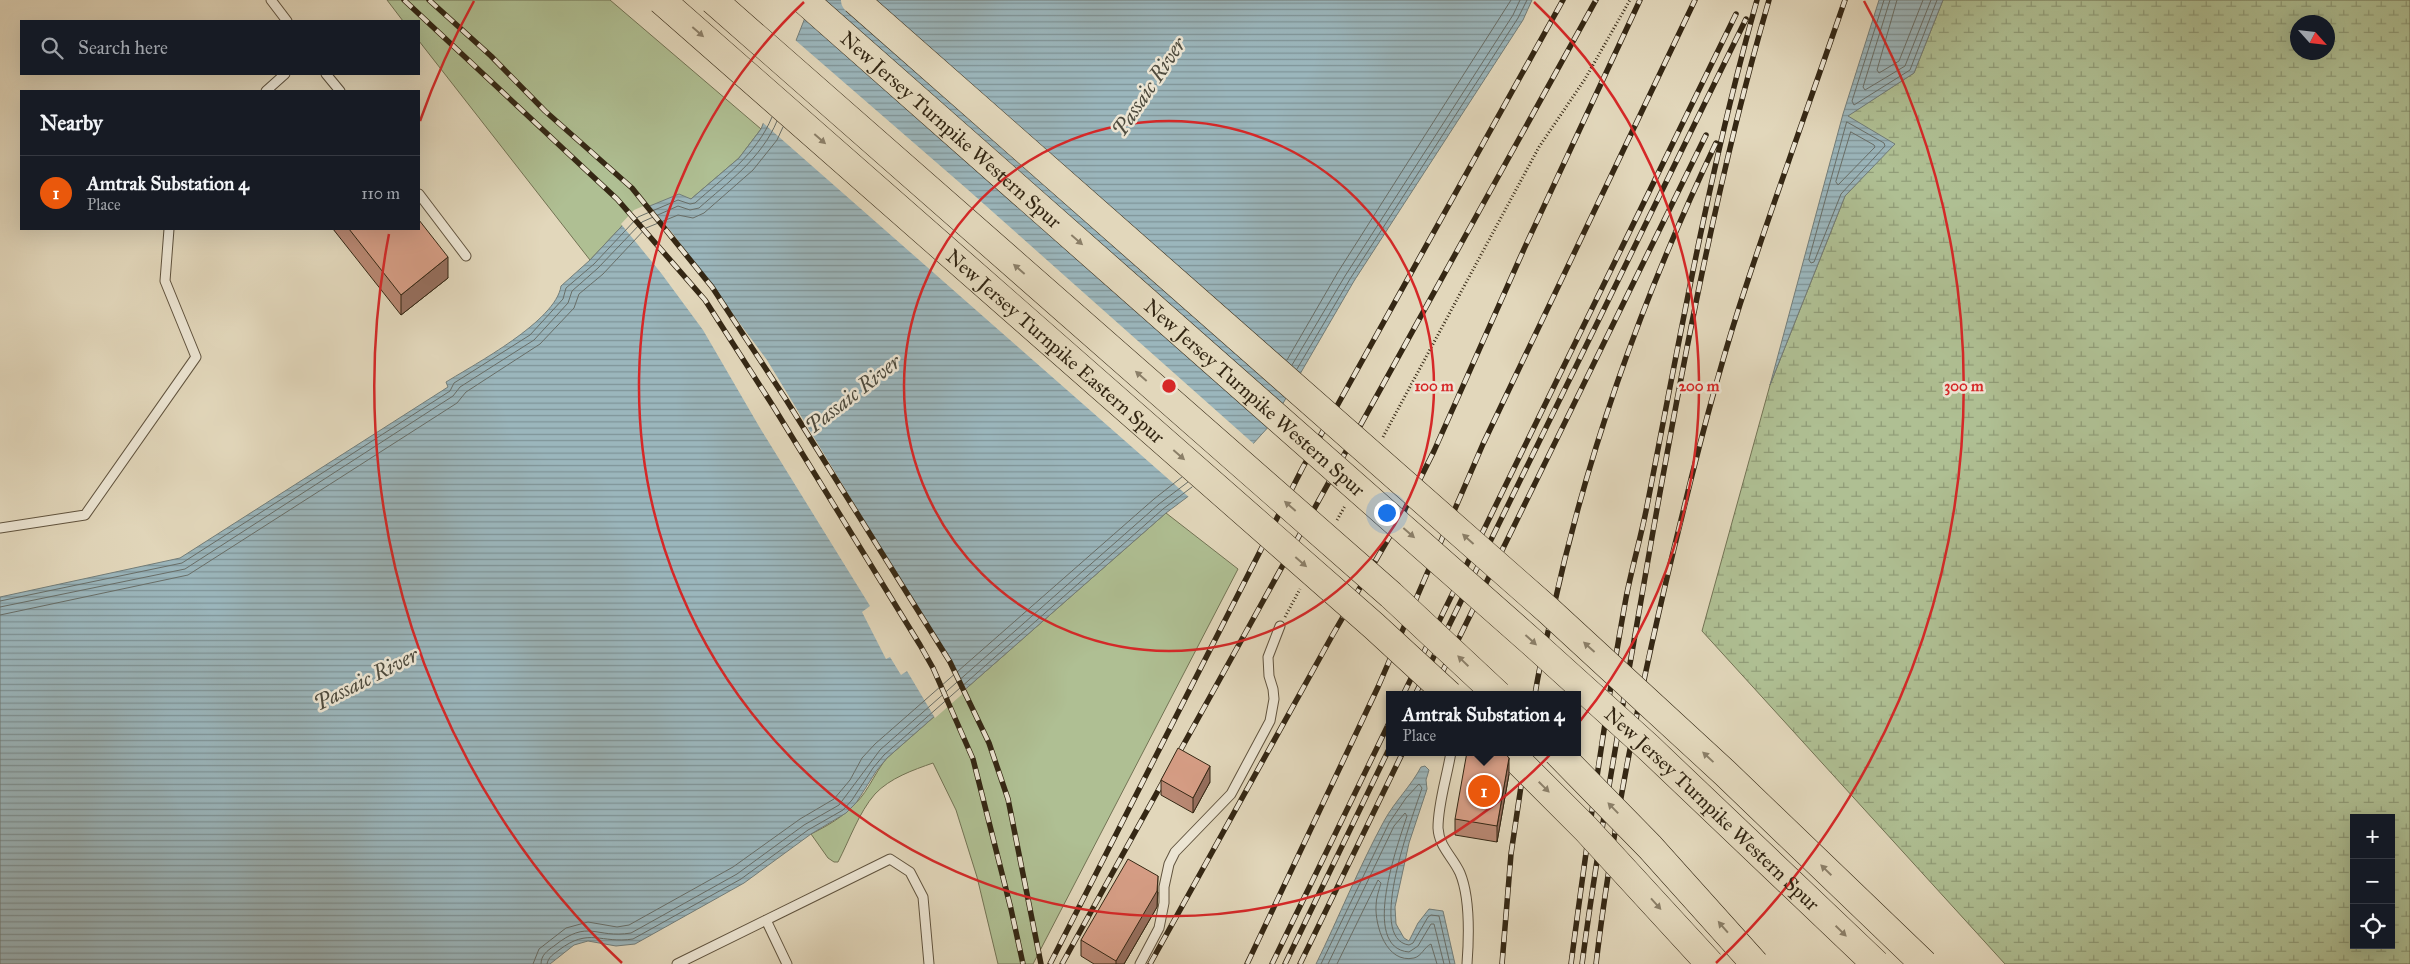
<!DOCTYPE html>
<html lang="en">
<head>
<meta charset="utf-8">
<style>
  :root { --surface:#171b24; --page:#242831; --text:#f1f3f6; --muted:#9ea1a6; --line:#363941; --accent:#ea580c }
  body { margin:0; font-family:"IM FELL Great Primer",serif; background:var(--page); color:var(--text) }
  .controls { position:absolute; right:15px; bottom:15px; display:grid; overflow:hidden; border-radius:0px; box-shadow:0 5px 20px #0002 }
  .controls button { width:45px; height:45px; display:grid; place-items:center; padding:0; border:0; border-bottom:1px solid var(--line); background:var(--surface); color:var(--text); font:25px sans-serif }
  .compass { position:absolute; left:2290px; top:15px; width:45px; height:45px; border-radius:50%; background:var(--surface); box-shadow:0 5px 20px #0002; rotate:117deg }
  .you { position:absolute; left:1386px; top:512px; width:18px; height:18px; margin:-12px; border:4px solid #fff; border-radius:50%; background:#1a73e8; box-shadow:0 0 0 8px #1a73e833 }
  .badge { display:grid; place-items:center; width:32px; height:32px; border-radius:50%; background:var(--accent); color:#fff; font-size:16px; font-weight:700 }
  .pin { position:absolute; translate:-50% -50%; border:2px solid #fff; box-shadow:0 1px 5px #0006 }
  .popup { position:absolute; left:1386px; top:691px; width:195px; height:65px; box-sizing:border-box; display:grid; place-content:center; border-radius:0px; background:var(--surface); filter:drop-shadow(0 1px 4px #0005); font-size:16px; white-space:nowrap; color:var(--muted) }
  .popup b { font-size:19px; color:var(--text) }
  .popup::after { content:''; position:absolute; left:50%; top:100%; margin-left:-10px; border:10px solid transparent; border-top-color:var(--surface) }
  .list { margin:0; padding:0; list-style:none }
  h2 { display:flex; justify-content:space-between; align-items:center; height:65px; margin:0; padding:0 20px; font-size:21px }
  h2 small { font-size:16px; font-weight:400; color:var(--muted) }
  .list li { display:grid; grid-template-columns:32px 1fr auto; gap:15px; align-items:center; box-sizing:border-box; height:75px; padding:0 20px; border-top:1px solid var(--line) }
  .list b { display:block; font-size:19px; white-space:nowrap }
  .list p { margin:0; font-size:16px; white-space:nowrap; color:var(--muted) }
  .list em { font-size:16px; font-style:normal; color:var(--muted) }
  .icon { flex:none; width:28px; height:28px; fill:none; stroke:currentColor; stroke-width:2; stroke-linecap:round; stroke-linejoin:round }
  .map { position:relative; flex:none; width:2410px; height:964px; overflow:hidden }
  .search { position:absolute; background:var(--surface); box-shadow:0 5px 20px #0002; left:20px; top:20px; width:400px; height:55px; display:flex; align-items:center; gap:12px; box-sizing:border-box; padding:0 18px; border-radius:0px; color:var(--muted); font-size:19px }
  .panel { position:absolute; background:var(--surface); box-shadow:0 5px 20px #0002; left:20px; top:90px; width:400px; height:140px; border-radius:0px }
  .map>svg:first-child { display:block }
  .green { fill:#afbf93; stroke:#727354 }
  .wetland { fill:url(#wetland-marsh); stroke:#727354; fill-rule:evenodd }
  .water { fill:url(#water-rules); stroke:#727d79 }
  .pier { fill:#e2d7bb }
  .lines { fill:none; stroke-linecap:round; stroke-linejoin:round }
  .shore { stroke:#686e68; stroke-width:1 }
  .lane-casing { stroke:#60533e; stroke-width:11 }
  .path { stroke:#342714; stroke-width:3; stroke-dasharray:1 2.5; stroke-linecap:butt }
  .lane { stroke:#ece5d3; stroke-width:9 }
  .rail-casing { stroke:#342714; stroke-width:5.5 }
  .rail { stroke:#ece5d3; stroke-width:4; stroke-dasharray:11; stroke-linecap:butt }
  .highway-bridge-casing { stroke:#342714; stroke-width:29; stroke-linecap:butt }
  .highway-bridge { stroke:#e2d7bb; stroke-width:28 }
  .wall { fill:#b98873; stroke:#342714 }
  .shaded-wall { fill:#966f5e; stroke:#342714 }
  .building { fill:#d79e86; stroke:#342714 }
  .oneway { fill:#8b7f68 }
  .ring { fill:none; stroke:#d62828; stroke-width:2.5 }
  .labels { text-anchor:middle; stroke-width:5; stroke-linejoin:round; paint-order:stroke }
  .street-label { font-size:20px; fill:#342714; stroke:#ece5d3 }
  .water-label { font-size:21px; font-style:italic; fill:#4e4b3e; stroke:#ece5d3 }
  .centre { fill:#d62828; stroke:#ece5d3; stroke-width:2.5 }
  .ring-label { font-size:15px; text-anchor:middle; font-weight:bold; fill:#d62828; stroke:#ece5d3; stroke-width:5; stroke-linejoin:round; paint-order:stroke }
</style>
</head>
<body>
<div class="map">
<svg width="2410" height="964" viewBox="0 0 2410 964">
  <defs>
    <pattern id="wetland-marsh" width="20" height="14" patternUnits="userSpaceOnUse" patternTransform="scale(1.25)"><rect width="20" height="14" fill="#afbf93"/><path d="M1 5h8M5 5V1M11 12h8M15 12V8" fill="none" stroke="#8f9b77"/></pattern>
    <pattern id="water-rules" width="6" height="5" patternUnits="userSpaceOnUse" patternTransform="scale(1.25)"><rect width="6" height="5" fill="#9bb6bc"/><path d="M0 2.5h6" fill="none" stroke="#7f9498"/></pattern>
  </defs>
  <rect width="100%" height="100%" fill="#e2d7bb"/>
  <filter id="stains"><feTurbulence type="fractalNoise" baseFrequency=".004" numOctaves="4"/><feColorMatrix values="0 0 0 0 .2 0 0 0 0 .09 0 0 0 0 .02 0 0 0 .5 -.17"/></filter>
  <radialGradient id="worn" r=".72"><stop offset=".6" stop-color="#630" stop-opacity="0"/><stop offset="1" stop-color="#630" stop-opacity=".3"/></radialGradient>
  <path class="green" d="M387,0H610L761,129L739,158L691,199L635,212L590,260L419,41V21H403Z
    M1166,513L1238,569L1033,964H998L977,877L956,810L933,763C913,770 890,778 875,794C859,812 849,841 838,862H834L828,858L811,834C827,826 843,817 856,803C869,790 875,772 887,758Z"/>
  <path class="wetland" d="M1943,0H2410V964H2005L1702,631L1770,385L1845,196L1894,144L1847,116L1914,73ZM2298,22H2328V52H2298ZM2354,818H2391V945H2354Z"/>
  <path class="water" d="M812,0H1532L1523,20L1354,281L1271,424L1242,456L1166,513L887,758L877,770L856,803L846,813L811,834L744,883L635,944L616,946L588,941L574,945L550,964H0V597L180,558L448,387L446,382C475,364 556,321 561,286L590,260L635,212L679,194L691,199L739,158L761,129Z
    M1879,0H1943L1914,73L1848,116L1895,144L1845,196L1770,385L1843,114Z
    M1425,766L1429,770L1426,780L1427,789L1409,843L1395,907L1396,924L1404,938L1409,941L1418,923L1429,909L1443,911L1455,964H1316C1339,917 1359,867 1384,821C1395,801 1411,786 1421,767Z"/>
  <path class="pier" d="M794,39L967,189L1255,445L1243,458L1190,498L762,122Z
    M648,204L674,235L767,360L967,690L935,718L907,671L901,675L890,657L886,659L862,612L870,606L760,428L703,330L661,273L621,224L634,210Z"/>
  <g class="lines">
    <path class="shore" d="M1884,0L1852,101L1854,105L1910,70L1937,0
      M1890,0L1863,87L1865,90L1905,66L1931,0
      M1897,0L1877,70L1879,73L1899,61L1923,0
      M1847,122L1884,143L1885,146L1841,194L1814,262L1811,263L1809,260Z
      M1851,132L1874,145L1875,147L1838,185L1836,182Z
      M1287,360L1338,272L1511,0
      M1292,365L1345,276L1513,15L1520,0
      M1297,369L1350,279L1518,18L1527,0
      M0,601L182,563L450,391L454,383L530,335L563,299L566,288L594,264L638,217L678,200L690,204L695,203C723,178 757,154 772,117
      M0,607L185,569L453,396L460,387L534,340L568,303L572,291L598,268L642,222L678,206L690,210L699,208C727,183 762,158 777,121
      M0,615L188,575L457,403L466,392L540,344L574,308L579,294L603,274L646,228L678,215L693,218L704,213L753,170L777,140L783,127
      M533,964L539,949L566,928L588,922L617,927L629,925L733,867L800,819L834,799L850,780L862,758L875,744L1154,499L1182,477
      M541,964C541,955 547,951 554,946C589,918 595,939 631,933L737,874L804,825L839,805L880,750L1159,504L1188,482
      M547,964C548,957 554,954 559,950C589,927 601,944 633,939L741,879L808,830L843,810L852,800L873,768L884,755L1163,509L1192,487
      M1321,964L1389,823L1406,798L1419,784L1422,788C1414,813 1365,939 1409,945L1413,943L1428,917L1431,915L1439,916L1450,964
      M1328,964L1394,826L1405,813L1407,816C1399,841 1359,948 1409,952L1418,946L1431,924H1434L1444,964
      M1337,964L1378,880L1381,883C1379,890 1376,898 1376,906C1375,925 1386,964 1414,958C1422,956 1424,947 1431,944L1437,964"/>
    <g class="lane-casing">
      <path id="lane" d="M271,0L287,21
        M326,74L340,91
        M266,91L285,74
        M419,194L466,256
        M0,528L85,515L196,357L165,281L169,229
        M1451,752C1447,777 1438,803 1438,828C1439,847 1453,857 1460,873C1470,897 1469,937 1467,964
        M766,920L787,964
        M677,964L890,859L910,872L923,897L929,964
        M1140,964L1159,928L1164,903V887L1169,864L1175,852L1231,794L1270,721L1274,699L1273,689L1269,676L1268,657L1280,626"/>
    </g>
    <path class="path" d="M1383,437L1539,147L1585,79L1630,0
      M1337,520L1345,506
      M1285,617L1300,589"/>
    <use href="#lane" class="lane"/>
    <g class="rail-casing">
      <path id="rail" d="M404,0L617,199L705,300L773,406L920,645L933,668L973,759L1011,909L1023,964
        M429,0L491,56L545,111L632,188L712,287L785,398L950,662L989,743L1008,799L1041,964
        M1403,695L1736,14
        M1415,695L1746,19
        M1431,695L1706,135
        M1535,695C1539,666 1547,638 1553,610C1588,449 1645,292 1716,143
        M1050,964L1303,467L1563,0
        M1062,964L1596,0
        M1150,964L1332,636L1402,515L1434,451L1524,249L1640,0
        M1247,964L1378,687L1483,444L1695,0
        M1272,964L1390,721
        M1285,964L1390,747
        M1300,964L1403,752
        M1502,964L1511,854L1526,752
        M1571,964C1587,842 1604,719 1626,598C1632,567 1641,537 1647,506C1680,337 1710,167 1757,0
        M1582,964C1600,829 1625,694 1648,560C1681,372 1716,183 1769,0
        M1596,964C1614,813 1645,664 1682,516C1701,437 1722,357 1748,280C1779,186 1813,93 1845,0"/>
    </g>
    <use href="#rail" class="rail"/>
    <g class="highway-bridge-casing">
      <g id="highway-bridge">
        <path id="s1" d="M661,0L1374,626L1449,695"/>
        <path d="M713,0L1391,595L1498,695"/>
        <path id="s2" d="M804,0L1534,644L1648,747L1876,964"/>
        <path d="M855,0L1549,611L1725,773L1924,964"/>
        <path d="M1509,752L1586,829L1710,964"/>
        <path d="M1557,752L1650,847L1755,964"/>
      </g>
    </g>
    <use href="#highway-bridge" class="highway-bridge"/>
  </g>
  <path class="wall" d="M333,229H419L448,278L401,315Z
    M1509,774L1497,842L1455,835V819Z
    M1161,780L1210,782L1193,813L1161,795Z
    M1158,892L1157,907L1124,964H1094L1081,956V940Z"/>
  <path class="shaded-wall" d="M448,257V278L401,315V295Z
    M1509,758V774L1497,842V826Z
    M1210,766V782L1193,813V798Z
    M1158,876L1157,907L1124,964H1116V961Z"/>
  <path class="building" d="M419,220L448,257L401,295L349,229H419Z
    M1178,748L1210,766L1193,798L1161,780Z
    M1467,752H1504L1509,758L1497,826L1455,819Z
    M1128,859L1158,876L1157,891L1116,961L1081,940Z"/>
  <defs><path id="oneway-solid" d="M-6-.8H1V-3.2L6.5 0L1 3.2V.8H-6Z" transform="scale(1.25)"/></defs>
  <g class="oneway">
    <use href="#oneway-solid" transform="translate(698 32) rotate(41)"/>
    <use href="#oneway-solid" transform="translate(820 139) rotate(41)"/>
    <use href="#oneway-solid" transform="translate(1077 240) rotate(41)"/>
    <use href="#oneway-solid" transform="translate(1019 269) rotate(-139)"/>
    <use href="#oneway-solid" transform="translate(1141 376) rotate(-139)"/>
    <use href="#oneway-solid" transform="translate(1179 455) rotate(41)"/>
    <use href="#oneway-solid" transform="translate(1290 506) rotate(-139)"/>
    <use href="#oneway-solid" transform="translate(1409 533) rotate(41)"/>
    <use href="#oneway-solid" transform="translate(1468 539) rotate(-138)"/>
    <use href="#oneway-solid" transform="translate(1301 562) rotate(41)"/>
    <use href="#oneway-solid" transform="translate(1531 640) rotate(42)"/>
    <use href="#oneway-solid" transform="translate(1589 647) rotate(-138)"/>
    <use href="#oneway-solid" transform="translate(1463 661) rotate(-136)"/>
    <use href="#oneway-solid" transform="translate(1708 757) rotate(-137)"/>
    <use href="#oneway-solid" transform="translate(1544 787) rotate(45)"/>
    <use href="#oneway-solid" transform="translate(1613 808) rotate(-134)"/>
    <use href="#oneway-solid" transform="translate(1826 870) rotate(-136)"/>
    <use href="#oneway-solid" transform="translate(1656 904) rotate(48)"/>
    <use href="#oneway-solid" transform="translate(1723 927) rotate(-131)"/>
    <use href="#oneway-solid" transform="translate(1841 931) rotate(44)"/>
  </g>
  <g class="ring">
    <circle cx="1169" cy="386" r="265"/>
    <path d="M1534 2A530 530 0 1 1 804 2"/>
    <path d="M622 963A795 795 0 0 1 389 234M420 121A795 795 0 0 1 474 1M1864 1A795 795 0 0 1 1716 963"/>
  </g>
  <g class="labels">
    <g class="street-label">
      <text dy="7" stroke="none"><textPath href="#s2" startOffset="196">New Jersey Turnpike Western Spur</textPath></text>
      <text dy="7" stroke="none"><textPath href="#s1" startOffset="525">New Jersey Turnpike Eastern Spur</textPath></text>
      <text dy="7" stroke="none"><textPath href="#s2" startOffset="601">New Jersey Turnpike Western Spur</textPath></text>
      <text dy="7" stroke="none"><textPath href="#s2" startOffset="1216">New Jersey Turnpike Western Spur</textPath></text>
    </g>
    <g class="water-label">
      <text transform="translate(1149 87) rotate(-56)" y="7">Passaic River</text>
      <text transform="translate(853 394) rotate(-38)" y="7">Passaic River</text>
      <text transform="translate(366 679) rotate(-27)" y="7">Passaic River</text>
    </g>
  </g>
  <circle cx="1169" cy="386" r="8" class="centre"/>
  <g class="ring-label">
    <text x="1434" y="391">100 m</text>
    <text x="1699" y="391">200 m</text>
    <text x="1964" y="391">300 m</text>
  </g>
  <rect width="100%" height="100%" filter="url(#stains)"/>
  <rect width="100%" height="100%" fill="url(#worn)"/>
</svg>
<div class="controls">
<button>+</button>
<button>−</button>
<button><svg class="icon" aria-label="locate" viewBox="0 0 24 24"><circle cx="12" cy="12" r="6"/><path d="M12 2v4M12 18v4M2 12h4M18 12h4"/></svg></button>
</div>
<svg class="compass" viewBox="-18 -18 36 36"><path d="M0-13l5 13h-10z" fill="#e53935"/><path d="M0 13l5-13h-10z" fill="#9ea1a6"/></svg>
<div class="you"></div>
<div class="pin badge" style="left:1484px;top:791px">1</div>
<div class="popup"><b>Amtrak Substation 4</b>Place</div>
<div class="search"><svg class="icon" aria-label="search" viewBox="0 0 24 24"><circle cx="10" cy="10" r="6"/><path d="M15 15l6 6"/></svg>Search here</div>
<section class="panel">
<h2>Nearby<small></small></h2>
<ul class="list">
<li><span class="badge">1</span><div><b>Amtrak Substation 4</b><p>Place</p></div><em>110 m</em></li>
</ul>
</section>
</div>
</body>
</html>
